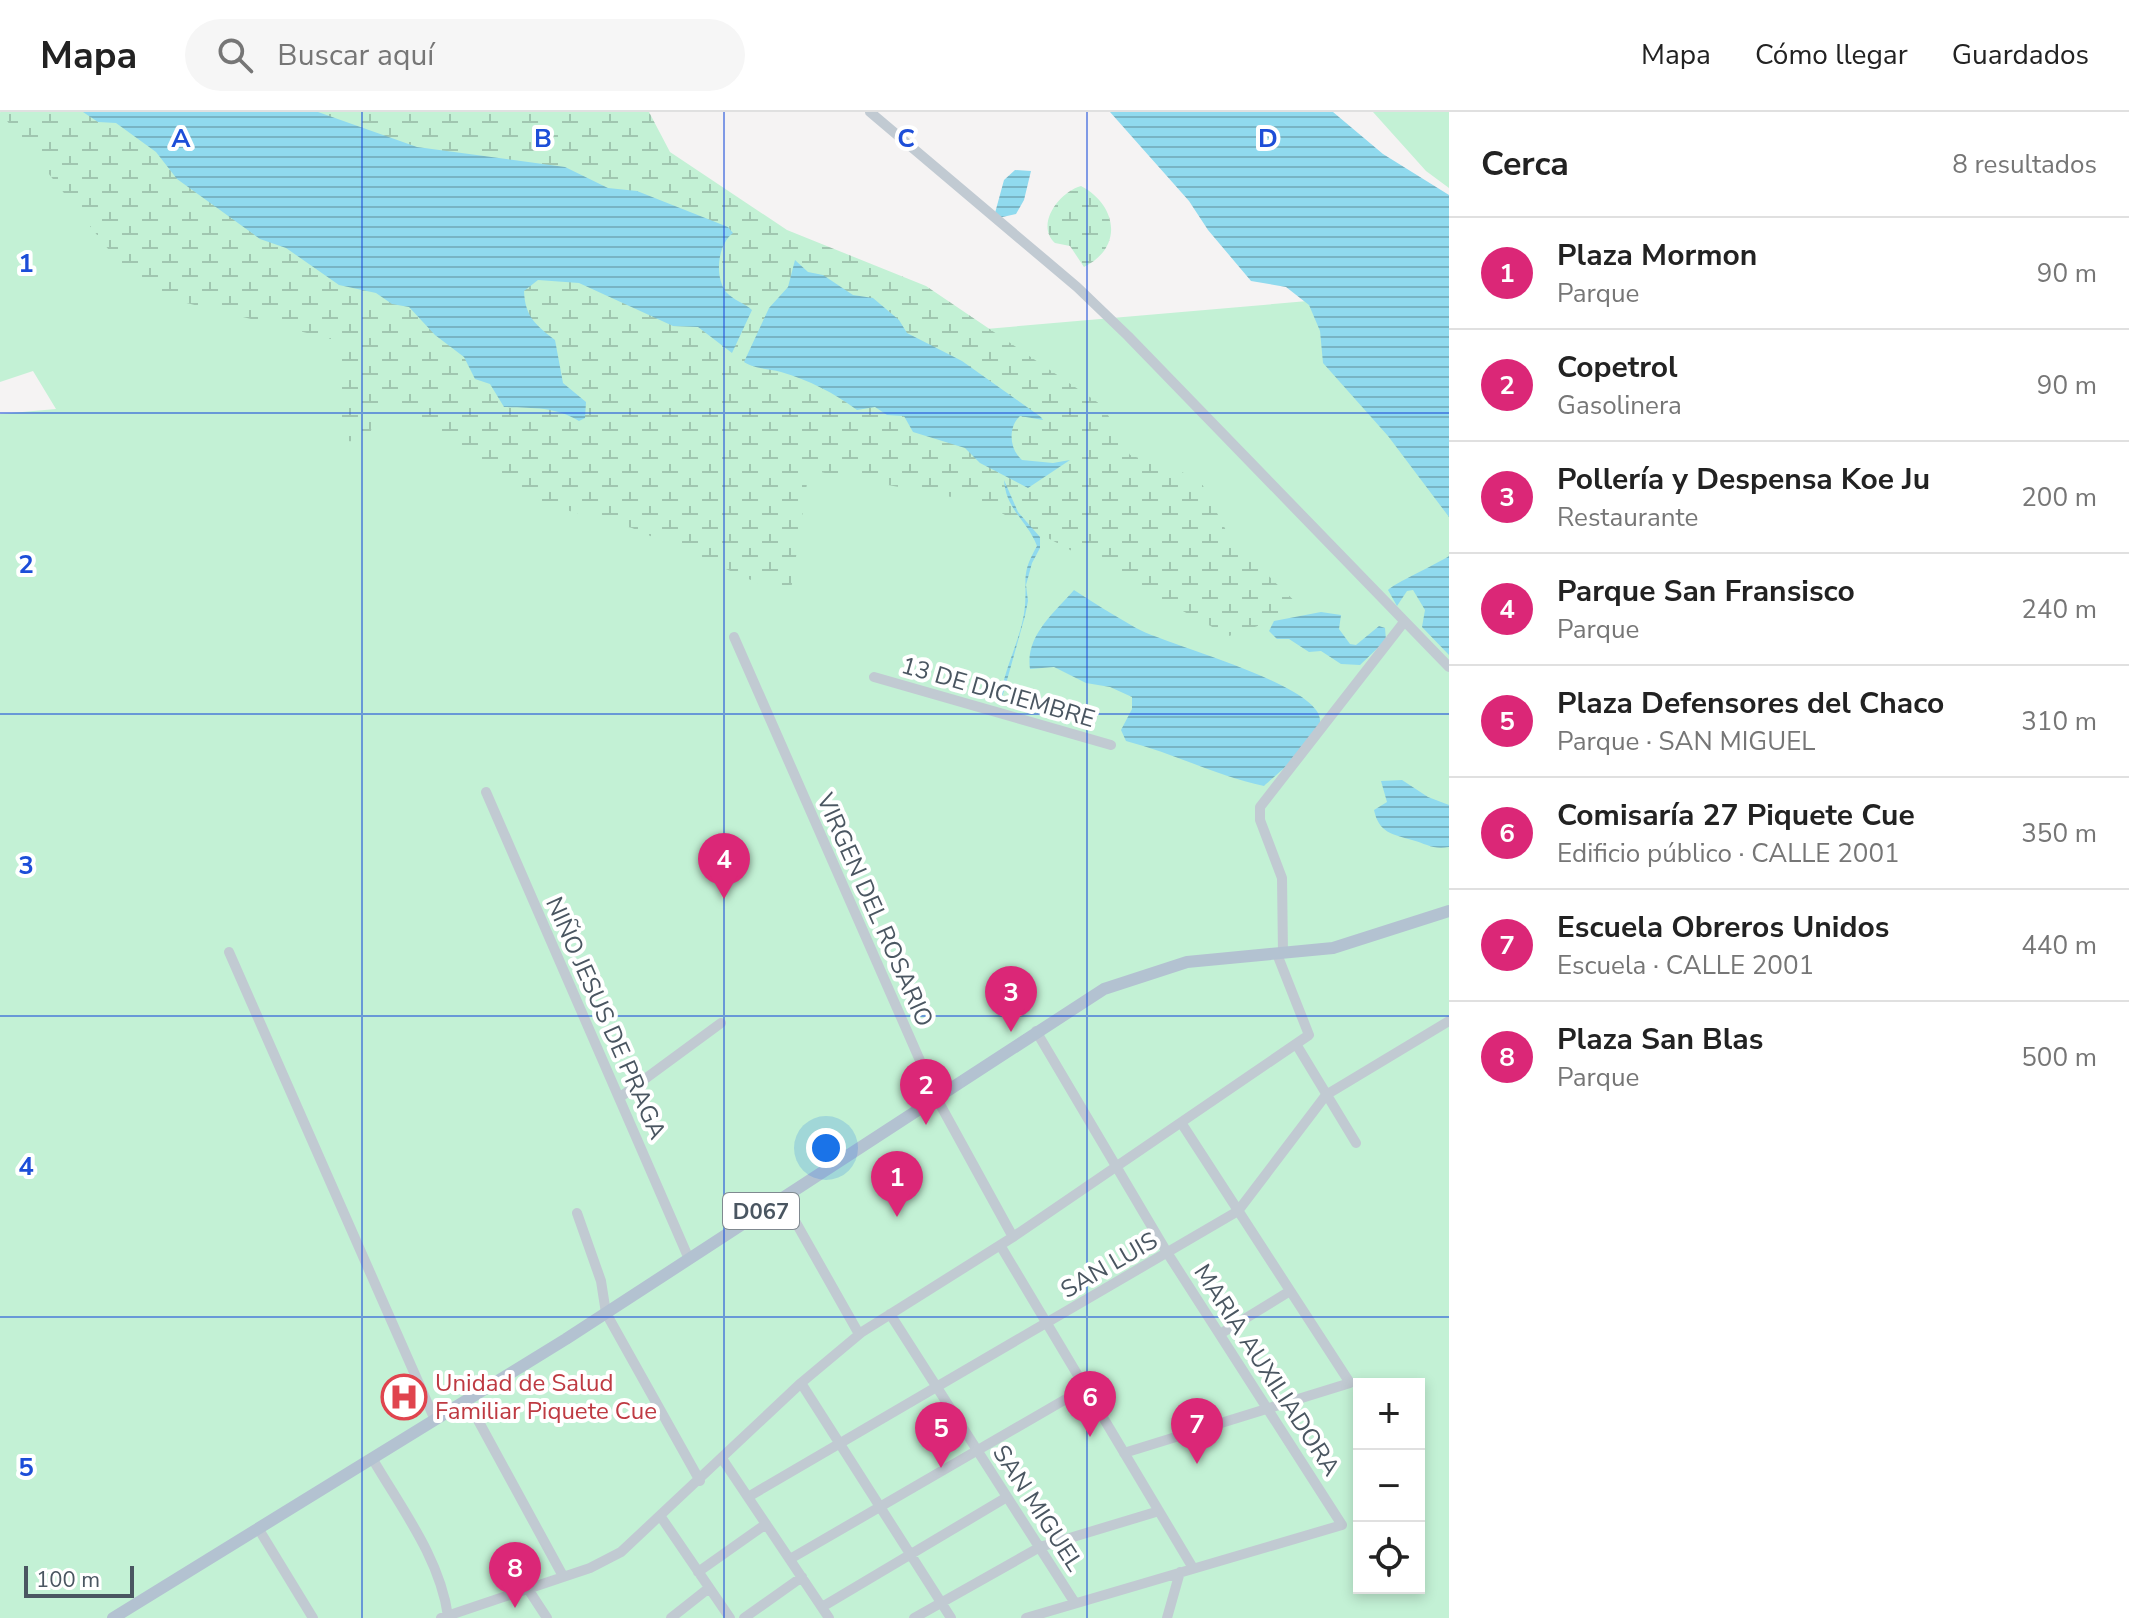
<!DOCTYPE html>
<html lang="es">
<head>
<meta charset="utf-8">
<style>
  :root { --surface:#fff; --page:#f6f6f6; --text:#222; --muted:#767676; --line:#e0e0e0; --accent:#db2777 }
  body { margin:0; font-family:"Nunito Sans",sans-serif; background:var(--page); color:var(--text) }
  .controls { position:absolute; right:24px; bottom:24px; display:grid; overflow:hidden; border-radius:0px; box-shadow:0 4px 12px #0003 }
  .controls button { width:72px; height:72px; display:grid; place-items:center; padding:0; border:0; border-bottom:2px solid var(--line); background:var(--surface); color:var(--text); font:40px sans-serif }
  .scale { position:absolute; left:24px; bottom:20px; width:110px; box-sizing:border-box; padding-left:8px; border:4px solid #4a5661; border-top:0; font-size:22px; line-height:28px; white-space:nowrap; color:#4a5661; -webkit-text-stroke:6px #fff; paint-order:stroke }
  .you { position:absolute; left:826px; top:1036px; width:28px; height:28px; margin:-20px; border:6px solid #fff; border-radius:50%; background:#1a73e8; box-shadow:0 0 0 12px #1a73e833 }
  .badge { display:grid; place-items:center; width:52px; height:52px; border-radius:50%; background:var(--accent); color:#fff; font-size:26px; font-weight:700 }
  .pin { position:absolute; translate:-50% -66px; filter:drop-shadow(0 2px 4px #0008) }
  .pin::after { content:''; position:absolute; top:42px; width:28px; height:24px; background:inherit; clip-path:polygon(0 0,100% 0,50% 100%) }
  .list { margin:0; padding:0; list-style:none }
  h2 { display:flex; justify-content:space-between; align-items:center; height:104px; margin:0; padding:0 32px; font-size:34px }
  h2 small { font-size:26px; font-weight:400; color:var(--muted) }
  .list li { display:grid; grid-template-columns:52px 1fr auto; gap:24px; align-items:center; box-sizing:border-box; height:112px; padding:0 32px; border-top:2px solid var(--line) }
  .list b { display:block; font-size:30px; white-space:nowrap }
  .list p { margin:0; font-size:26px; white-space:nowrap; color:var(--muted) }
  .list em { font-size:26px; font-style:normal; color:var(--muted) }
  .icon { flex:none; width:44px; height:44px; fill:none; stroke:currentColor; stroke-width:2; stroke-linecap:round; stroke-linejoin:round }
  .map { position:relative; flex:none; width:1449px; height:1506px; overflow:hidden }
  header { display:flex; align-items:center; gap:48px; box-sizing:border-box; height:112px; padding:0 40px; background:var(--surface); border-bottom:2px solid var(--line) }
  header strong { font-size:38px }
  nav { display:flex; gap:44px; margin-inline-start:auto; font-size:28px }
  .search { width:560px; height:72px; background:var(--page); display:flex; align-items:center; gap:20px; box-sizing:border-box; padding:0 28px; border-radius:44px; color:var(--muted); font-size:30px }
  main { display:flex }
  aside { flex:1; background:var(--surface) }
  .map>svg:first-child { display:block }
  .green { fill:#c3f1d5; fill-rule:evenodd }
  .wetland { fill:url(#wetland-marsh) }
  .water { fill:url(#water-rules) }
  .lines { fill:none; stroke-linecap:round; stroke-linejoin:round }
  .minor { stroke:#c1cad2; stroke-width:10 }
  .major { stroke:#b3c2d1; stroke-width:12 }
  .grid { fill:none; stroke:#1d4ed8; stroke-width:2; stroke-opacity:0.55 }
  .labels { text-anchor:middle; stroke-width:8; stroke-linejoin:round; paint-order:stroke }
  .shield { fill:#fff; stroke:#808990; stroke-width:2 }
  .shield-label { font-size:22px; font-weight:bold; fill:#4a5661 }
  .street-label { font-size:24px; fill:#4a5661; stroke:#fff }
  .health-label { font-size:24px; fill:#be3a42; stroke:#fff; text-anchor:start }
  .grid-label { font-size:26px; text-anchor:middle; font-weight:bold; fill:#1d4ed8; stroke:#fff; stroke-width:8; stroke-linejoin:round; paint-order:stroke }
</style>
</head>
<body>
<header>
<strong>Mapa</strong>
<div class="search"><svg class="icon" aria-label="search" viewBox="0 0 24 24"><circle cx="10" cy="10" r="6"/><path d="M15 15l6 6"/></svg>Buscar aquí</div>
<nav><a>Mapa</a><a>Cómo llegar</a><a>Guardados</a></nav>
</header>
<main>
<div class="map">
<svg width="1449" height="1506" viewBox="0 0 1449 1506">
  <defs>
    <pattern id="wetland-marsh" width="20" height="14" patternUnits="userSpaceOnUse" patternTransform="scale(2)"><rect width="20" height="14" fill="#c3f1d5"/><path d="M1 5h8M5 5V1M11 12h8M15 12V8" fill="none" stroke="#a0c6b0"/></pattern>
    <pattern id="water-rules" width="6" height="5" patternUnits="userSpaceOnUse" patternTransform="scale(2)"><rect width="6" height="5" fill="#90daee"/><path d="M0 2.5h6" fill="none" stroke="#78b4c4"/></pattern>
  </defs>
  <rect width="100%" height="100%" fill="#f5f3f3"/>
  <path class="green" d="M0,0L311,154L362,271L1435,178L1449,203V1506H0V302L56,297L33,259L0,270ZM1359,1272H1419V1476H1359Z
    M1373,0H1449V76L1426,59Z"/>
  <path class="wetland" d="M0,0H649L670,40L787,118L926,174L1103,294L1130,343L1199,366L1231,428L1304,498L1229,524L983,391L809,358L790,485L632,416L544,392L476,354L396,286L376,299L368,330L345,329L338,305L343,230L142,180Z
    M1081,74C1117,93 1124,135 1084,155L1070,134L1055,131C1035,113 1059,80 1081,74Z"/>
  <path class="water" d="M83,0H318L417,35L565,55L608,76L637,79L728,115L733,121C718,132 714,164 726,180C733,188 746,192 752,198L732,241L698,215L673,214L579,171L538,168L524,179C525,205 536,213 555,228L563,271L586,290L585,306L579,309C555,294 530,296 504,295L490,272L475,267L464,245L435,223L409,195L392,192L376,181L339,173L286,136L260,127L177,67L156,40L116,11L98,10Z
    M1110,0H1333L1383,42L1449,83V405L1388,324L1323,251L1320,219L1309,193L1286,175L1251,169L1208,118L1189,89Z
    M1015,58L1031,59L1024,88L1016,102L998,106L995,101L1004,68Z
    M795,148L808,160L823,163L853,183L873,186L899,208L907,221L962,249L1041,305L1043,308L1020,304C1008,315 1009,337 1022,348L1053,351L1070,348L1028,376L980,351L965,336L913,320L904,304L887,303L875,295L857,298C834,281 809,268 781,260C768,256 757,258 744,250L769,196L788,175Z
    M1004,368L1018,400L1040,425V436L1032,451L1026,473L1028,489L1025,504L1000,593C1001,560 1022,528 1025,494C1027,465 1021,462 1037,434C1027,408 1006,398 1004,368Z
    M1449,444V543L1422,515L1425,498L1413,478L1407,479L1397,494L1388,478C1393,472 1437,452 1449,444Z
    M1074,478C1094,491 1115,504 1136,516C1166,533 1324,573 1320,610C1319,628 1278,661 1264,674C1217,664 1173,641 1126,629L1121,618L1132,597V585L1110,575L1086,571L1054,555L1030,557C1025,524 1054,501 1074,478Z
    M1321,500L1341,503L1339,517L1350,532L1356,533L1379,514L1385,516L1386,528L1360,553L1341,552L1321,539L1309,540L1289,527H1277L1269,519L1274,509Z
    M1402,668L1428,685L1449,693V735C1433,738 1427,732 1412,728C1392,722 1379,721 1374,698L1387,690L1381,669Z"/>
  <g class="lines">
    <path class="minor" d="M870,0L1077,175L1128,224L1449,555
      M734,525L936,985L1013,1125
      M874,565L1111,633
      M486,680L689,1147
      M229,840L435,1308
      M1283,841L1282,766L1260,708V695L1404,510
      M1296,932L1356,1031
      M619,986L721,911
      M782,1086L859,1222
      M577,1101L601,1169L606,1201L700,1369
      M1000,1133L1193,1456
      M890,1202L1075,1491
      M1220,1222L1290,1179
      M801,1271L951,1506
      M467,1288L563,1464
      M1124,1341L1350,1271L1182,1012
      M372,1346C401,1396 440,1446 448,1504
      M723,1348L829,1506
      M748,1385L1238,1099L1326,983L1449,909
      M661,1405L730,1506
      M258,1416L313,1506
      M790,1447L1085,1276
      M698,1460L766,1412
      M528,1477L547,1506
      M822,1495L1007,1385
      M441,1506L590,1456L621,1440L801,1271L862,1220L1013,1125L1309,923L1277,842
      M671,1506L709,1476
      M744,1506L802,1465
      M914,1506L1040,1435L1159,1399
      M1026,1506L1342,1413L1168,1142L1036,919
      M1167,1506L1180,1460"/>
    <path class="major" d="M113,1506L566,1227L1104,877L1187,850L1333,836L1449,799"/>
  </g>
  <path class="grid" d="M362,0V1506M724,0V1506M1087,0V1506M0,301H1449M0,602H1449M0,904H1449M0,1205H1449"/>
  <defs>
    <g id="hospital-ring" transform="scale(2.3)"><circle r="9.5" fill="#fff" stroke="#e0444e" stroke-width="1.5"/><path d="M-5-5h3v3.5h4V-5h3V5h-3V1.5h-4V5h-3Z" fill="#e0444e"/></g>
  </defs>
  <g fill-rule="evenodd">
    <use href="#hospital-ring" x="404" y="1285"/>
  </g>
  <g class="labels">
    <rect class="shield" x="723" y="1081" width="76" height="36" rx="6"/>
    <g class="shield-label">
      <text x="761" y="1107">D067</text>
    </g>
    <g class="street-label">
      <text transform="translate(998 580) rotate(16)" y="8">13 DE DICIEMBRE</text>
      <text transform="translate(875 798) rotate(66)" y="8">VIRGEN DEL ROSARIO</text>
      <text transform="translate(606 906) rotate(66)" y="8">NIÑO JESUS DE PRAGA</text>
      <text transform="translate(1109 1153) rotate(-30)" y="8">SAN LUIS</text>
      <text transform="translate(1267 1258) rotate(57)" y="8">MARIA AUXILIADORA</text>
      <text transform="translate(1038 1396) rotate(57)" y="8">SAN MIGUEL</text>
    </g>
    <g class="health-label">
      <text x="435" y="1279">Unidad de Salud<tspan x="435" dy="28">Familiar Piquete Cue</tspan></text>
    </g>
  </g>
  <g class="grid-label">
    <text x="181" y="35">A</text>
    <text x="543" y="35">B</text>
    <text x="906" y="35">C</text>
    <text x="1268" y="35">D</text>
    <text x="26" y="160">1</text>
    <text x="26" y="461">2</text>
    <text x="26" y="762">3</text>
    <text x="26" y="1063">4</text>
    <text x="26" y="1364">5</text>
  </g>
</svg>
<div class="controls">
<button>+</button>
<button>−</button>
<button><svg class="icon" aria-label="locate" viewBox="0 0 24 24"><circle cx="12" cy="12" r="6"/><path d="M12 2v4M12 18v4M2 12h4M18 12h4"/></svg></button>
</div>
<div class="scale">100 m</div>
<div class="you"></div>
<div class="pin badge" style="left:897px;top:1105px">1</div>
<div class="pin badge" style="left:926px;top:1013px">2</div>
<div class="pin badge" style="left:1011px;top:920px">3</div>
<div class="pin badge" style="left:724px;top:787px">4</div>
<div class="pin badge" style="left:941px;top:1356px">5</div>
<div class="pin badge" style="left:1090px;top:1325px">6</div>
<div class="pin badge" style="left:1197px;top:1352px">7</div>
<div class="pin badge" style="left:515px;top:1496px">8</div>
</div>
<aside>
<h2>Cerca<small>8 resultados</small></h2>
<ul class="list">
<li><span class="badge">1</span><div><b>Plaza Mormon</b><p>Parque</p></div><em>90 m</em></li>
<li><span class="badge">2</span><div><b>Copetrol</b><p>Gasolinera</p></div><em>90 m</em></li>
<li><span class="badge">3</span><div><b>Pollería y Despensa Koe Ju</b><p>Restaurante</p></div><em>200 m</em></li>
<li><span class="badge">4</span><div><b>Parque San Fransisco</b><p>Parque</p></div><em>240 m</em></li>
<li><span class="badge">5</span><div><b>Plaza Defensores del Chaco</b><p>Parque · SAN MIGUEL</p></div><em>310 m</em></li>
<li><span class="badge">6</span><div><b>Comisaría 27 Piquete Cue</b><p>Edificio público · CALLE 2001</p></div><em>350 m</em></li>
<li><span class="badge">7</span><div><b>Escuela Obreros Unidos</b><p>Escuela · CALLE 2001</p></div><em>440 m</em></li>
<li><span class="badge">8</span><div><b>Plaza San Blas</b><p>Parque</p></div><em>500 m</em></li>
</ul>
</aside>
</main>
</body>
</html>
